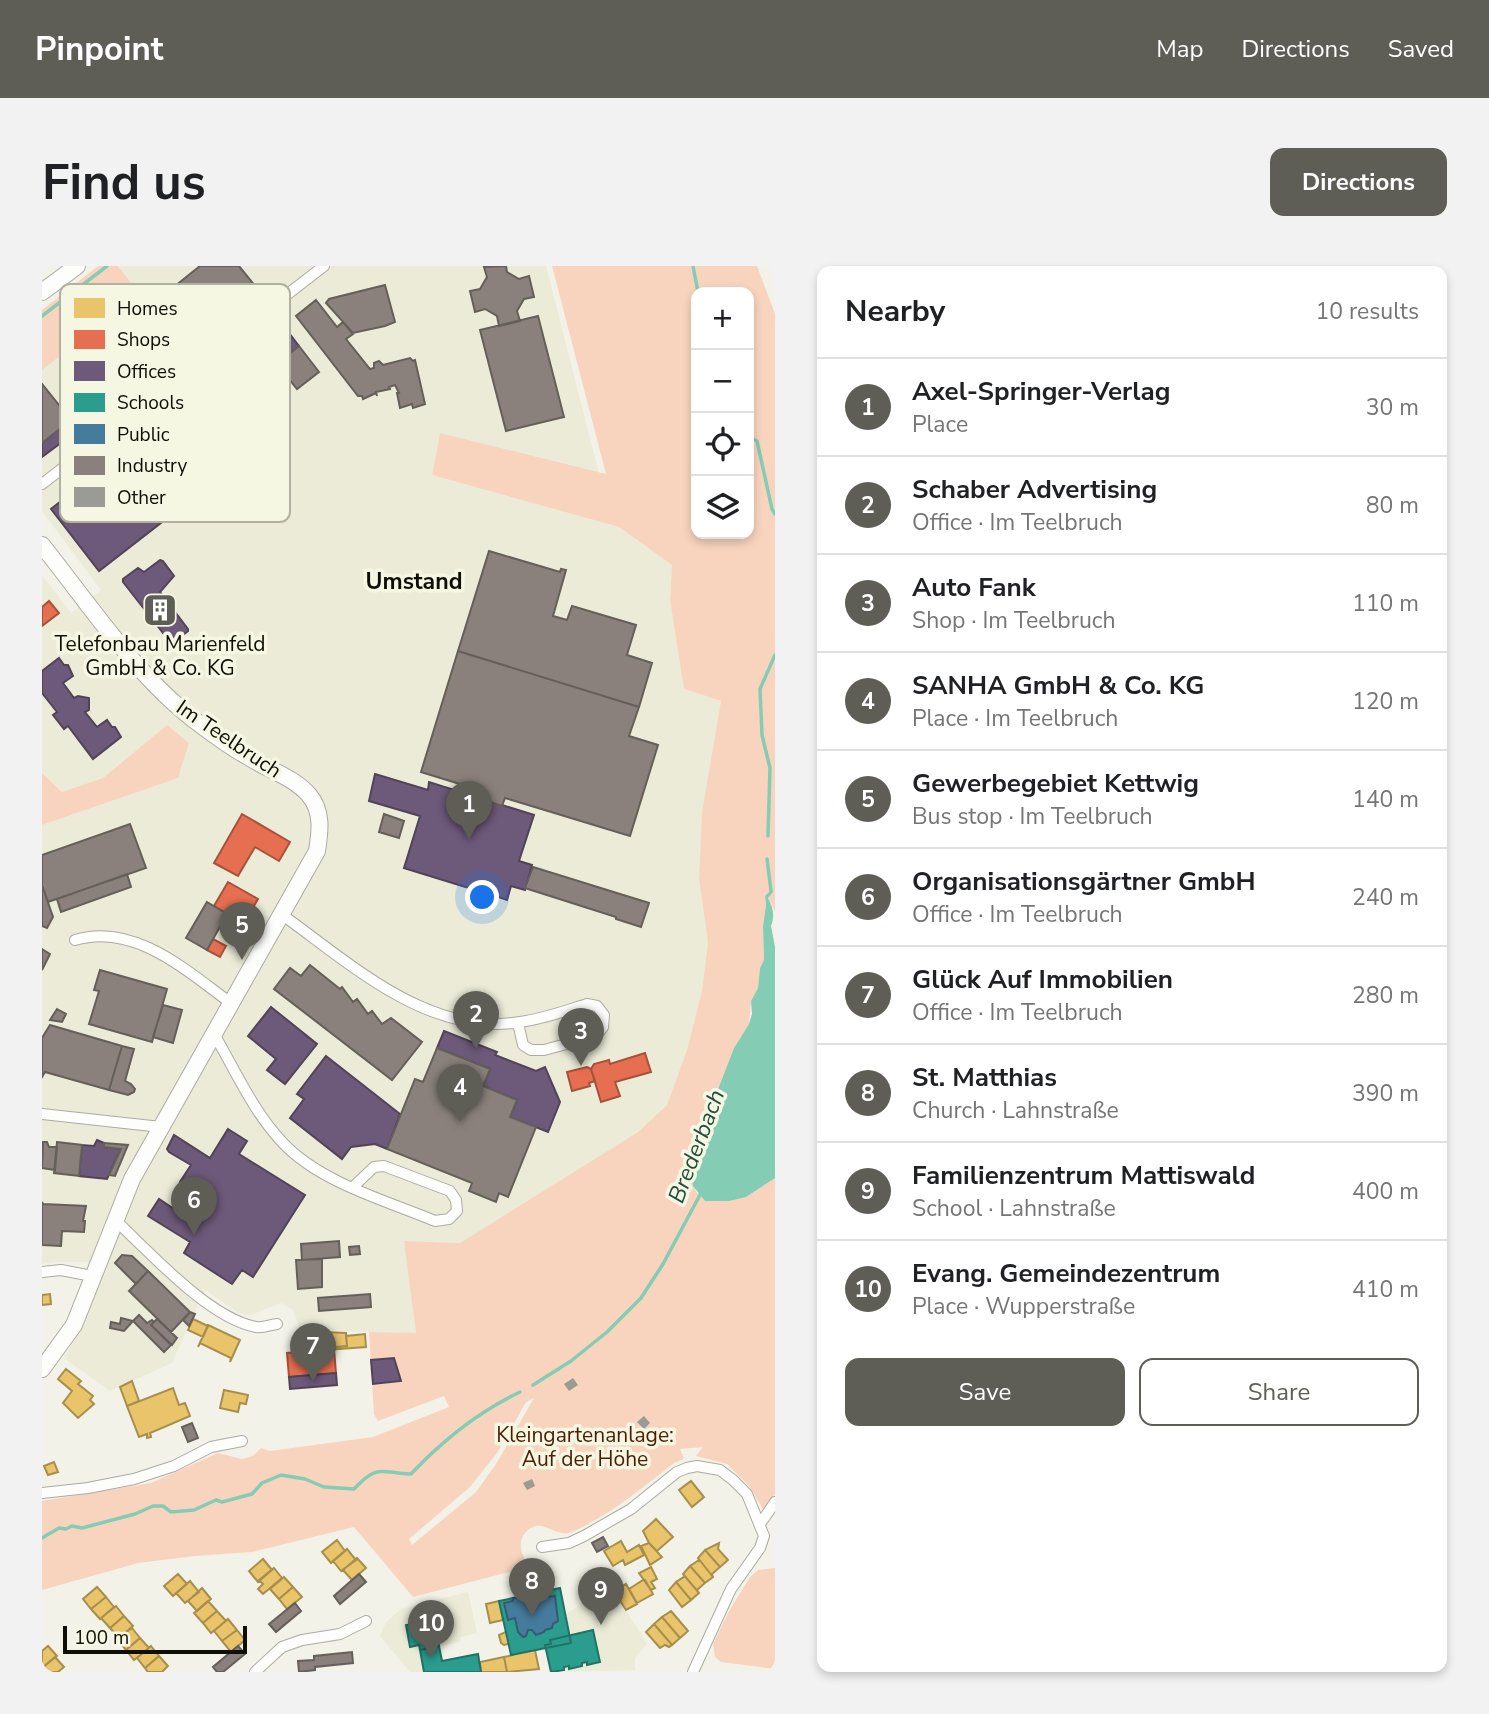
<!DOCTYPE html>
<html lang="en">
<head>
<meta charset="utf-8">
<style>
  :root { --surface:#fff; --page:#f2f2f2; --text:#202124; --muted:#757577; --line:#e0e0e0; --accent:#5e5e56 }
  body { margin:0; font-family:"Nunito Sans",sans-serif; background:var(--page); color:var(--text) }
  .controls { position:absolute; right:21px; top:21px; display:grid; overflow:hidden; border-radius:14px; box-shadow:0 4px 10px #0003 }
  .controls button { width:63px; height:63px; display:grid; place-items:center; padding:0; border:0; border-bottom:2px solid var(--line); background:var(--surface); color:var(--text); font:35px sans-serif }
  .scale { position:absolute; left:21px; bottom:18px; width:184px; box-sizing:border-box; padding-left:7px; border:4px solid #0f0f08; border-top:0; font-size:19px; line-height:24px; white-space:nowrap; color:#0f0f08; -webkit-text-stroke:5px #f6f7e3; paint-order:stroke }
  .you { position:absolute; left:441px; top:632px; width:24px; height:24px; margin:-18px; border:5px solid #fff; border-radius:50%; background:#1a73e8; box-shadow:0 0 0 10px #1a73e833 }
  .badge { display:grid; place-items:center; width:46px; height:46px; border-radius:50%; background:var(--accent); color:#fff; font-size:23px; font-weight:700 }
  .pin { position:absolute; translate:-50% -58px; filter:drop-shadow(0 2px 4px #0008) }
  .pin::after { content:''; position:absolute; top:37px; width:24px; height:21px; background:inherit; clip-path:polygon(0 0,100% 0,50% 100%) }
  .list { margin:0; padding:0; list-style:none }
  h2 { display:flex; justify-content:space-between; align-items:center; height:91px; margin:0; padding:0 28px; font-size:30px }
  h2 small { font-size:23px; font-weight:400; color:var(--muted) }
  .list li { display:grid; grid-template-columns:46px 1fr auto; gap:21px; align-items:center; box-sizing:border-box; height:98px; padding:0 28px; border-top:2px solid var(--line) }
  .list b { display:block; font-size:26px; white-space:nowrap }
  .list p { margin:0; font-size:23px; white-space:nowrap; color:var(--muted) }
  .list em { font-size:23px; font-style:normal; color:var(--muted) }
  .actions { display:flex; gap:14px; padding:21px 28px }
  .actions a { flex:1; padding:16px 0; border:2px solid var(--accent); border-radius:14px; text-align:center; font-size:24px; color:var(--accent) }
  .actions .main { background:var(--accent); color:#fff }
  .icon { flex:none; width:38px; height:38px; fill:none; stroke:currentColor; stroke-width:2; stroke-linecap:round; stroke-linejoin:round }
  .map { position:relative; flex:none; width:733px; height:1406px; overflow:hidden; border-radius:14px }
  header { display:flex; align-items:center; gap:42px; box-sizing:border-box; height:98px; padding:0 35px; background:var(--accent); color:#fff }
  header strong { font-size:33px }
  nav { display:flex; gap:38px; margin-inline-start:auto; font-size:24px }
  .intro { display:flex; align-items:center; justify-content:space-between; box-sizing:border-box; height:168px; padding:0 42px }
  h1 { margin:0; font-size:49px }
  .button { padding:18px 32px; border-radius:14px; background:var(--accent); color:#fff; font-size:24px; font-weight:700 }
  main { display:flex; gap:42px; padding:0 42px }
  aside { flex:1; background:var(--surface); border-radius:14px; box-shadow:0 4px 10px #0003 }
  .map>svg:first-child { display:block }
  .built { fill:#ebebd8 }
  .green { fill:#f8d4be; fill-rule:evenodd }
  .water { fill:#84ccb4 }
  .homes { fill:#e9c46a; stroke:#a88e4d; stroke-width:2 }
  .shops { fill:#e76f51; stroke:#a6523b; stroke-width:2 }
  .offices { fill:#6d597a; stroke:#514358; stroke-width:2 }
  .schools { fill:#2a9d8f; stroke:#227266; stroke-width:2 }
  .public { fill:#457b9d; stroke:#355b70; stroke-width:2 }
  .industry { fill:#8a817c; stroke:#655f59; stroke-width:2 }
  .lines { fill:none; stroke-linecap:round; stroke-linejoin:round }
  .stream { stroke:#84ccb4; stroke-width:3.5 }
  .building { fill:#999b94 }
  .street-casing { stroke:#ababa3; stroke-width:12 }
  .secondary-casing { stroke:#ababa3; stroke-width:18 }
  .street { stroke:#fdfdfc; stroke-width:10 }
  .secondary { stroke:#fdfdfc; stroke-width:16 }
  .labels { text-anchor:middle; stroke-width:7; stroke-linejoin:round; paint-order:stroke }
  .poi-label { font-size:21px; fill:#0f0f08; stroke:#f6f7e3 }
  .street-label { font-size:21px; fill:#0f0f08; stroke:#f6f7e3 }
  .park-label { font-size:21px; fill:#4d1d01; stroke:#f6f7e3 }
  .neighbourhood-label { font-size:23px; font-weight:bold; fill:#0f0f08; stroke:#f6f7e3 }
  .water-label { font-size:23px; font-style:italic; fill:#214d40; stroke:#f6f7e3 }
  .key { fill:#f6f7e3; stroke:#b1b1a1; stroke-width:2 }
  .key-label { font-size:19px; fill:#0f0f08 }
</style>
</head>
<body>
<header>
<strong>Pinpoint</strong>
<nav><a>Map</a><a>Directions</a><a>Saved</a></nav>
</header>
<div class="intro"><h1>Find us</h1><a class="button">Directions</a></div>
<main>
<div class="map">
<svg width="733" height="1406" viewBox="0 0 733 1406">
  <rect width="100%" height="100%" fill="#f2f2e8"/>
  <path class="built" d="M76,0H504L557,207L398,167L390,209L577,261L630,299L628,334L642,423L679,435L660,546L657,613L666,676L660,725L645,784L625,839L596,866L418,977L363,975L374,1068L257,1063L251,1044L239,1037L206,1050L195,1046L163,1024L130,1097L68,1125L22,1092L39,1063L64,996H14L0,998V559L136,512L125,459L61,512L20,526L0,507V309L29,347L59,324L0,245V104L98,28Z
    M569,1320L605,1378L593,1392V1404L509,1406L503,1379L522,1349Z
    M426,1326L435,1367L419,1371L418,1376L378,1384L382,1406H368L338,1370L344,1356L359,1343Z"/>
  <path class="green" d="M56,0H76L98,28L0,104V44Z
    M510,0H715L733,48V646L726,631L723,630L724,639L721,660L722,694L718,702L716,722L709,735L707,758L692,782L671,836L651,906V920L655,927L704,931L733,912V1228L721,1243L707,1220L685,1198L654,1190L661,1181L638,1183L642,1193L632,1197C600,1222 568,1249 530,1266C513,1273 500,1250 485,1265C476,1273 478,1285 483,1294L479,1303L371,1331L312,1261L210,1286L153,1290L96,1297L0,1324V1235L109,1217L176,1187L200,1193L211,1190L219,1182L228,1185L331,1171L407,1141L402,1130L336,1155L332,1148L327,1066L374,1067L362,975L418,977L596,866L625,839L645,784L660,725L666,676L657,613L660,546L679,435L642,423L628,334L630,299L577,261L390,209L398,167L564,208ZM654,26H707V268H654ZM492,1132L454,1198L434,1226L370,1279L367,1273L428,1221L455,1187L484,1136Z
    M125,459L147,477L136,512L0,559V507L20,526L61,512Z
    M733,1302V1403L679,1396L673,1391L671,1378L687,1345L708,1311L716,1304Z"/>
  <path class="water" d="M729,624L731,626L726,632C731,642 733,649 729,660L733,681V912L704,931L687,935H663L651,920V906L671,836L692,782L707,758L710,748L709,735L716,722L718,702L722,694L721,660L724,639L723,630Z"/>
  <path class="homes" d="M8,1028L9,1038L0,1039V1029Z
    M151,1053L166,1060L161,1071L146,1064Z
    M166,1059L198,1074L188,1096L189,1092L158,1077L156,1081Z
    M282,1066L304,1067L305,1080L283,1082Z
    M323,1068L324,1081L284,1084L283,1082L305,1080L304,1070Z
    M24,1103L39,1115L36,1118L51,1130L48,1134L52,1138L36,1152L21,1137L30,1125L16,1113Z
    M90,1115L97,1135L85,1140L78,1121Z
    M131,1122L137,1139L143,1137L148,1150L108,1167L109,1171L105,1172V1168L97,1171L85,1140Z
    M182,1124L206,1129L204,1138L198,1137L196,1146L178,1142Z
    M12,1196L16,1206L6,1209L2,1200Z
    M649,1215L662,1231L650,1241L637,1224Z
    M614,1253L631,1271L615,1285L607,1277L601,1265Z
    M295,1274L303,1285L289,1297L280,1286Z
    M579,1275L585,1286L597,1279L602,1289L583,1299L581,1294L571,1300L562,1285Z
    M607,1277L620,1291L608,1299L599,1280Z
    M677,1277L676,1283L686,1294L678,1301L663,1284Z
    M305,1283L314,1294L299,1305L291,1295Z
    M663,1284L678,1301L670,1308L671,1311L656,1292Z
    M315,1292L324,1302L310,1314L301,1304Z
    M656,1292L671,1311L663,1317L648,1300L657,1294Z
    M221,1293L230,1304L216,1316L207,1305Z
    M648,1300L663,1317L655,1324L657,1327L641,1308Z
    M609,1301L615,1313L609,1316L613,1322L609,1324L597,1307Z
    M232,1302L240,1312L221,1328L216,1323L221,1318L217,1314Z
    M136,1308L145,1318L131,1330L122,1320Z
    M641,1308L657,1327L649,1334L634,1316L643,1310Z
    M242,1311L251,1321L237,1333L228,1323Z
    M601,1314H603L611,1328L595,1337L587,1323Z
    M148,1315L157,1326L143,1337L134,1327Z
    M634,1316L649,1334L640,1341L627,1324Z
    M584,1318L595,1338L584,1344L572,1325Z
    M55,1321L64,1331L49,1343L41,1333Z
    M251,1321L260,1331L245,1343L237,1333Z
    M160,1322L169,1333L155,1345L146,1335Z
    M64,1331L72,1341L58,1353L49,1343Z
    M166,1335L175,1345L161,1357L152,1347Z
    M457,1335L461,1354L448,1357L444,1338Z
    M74,1340L82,1350L68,1362L59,1352Z
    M175,1345L184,1355L169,1367L161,1357Z
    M629,1345L646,1365L638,1372L620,1351Z
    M82,1350L91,1360L77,1372L68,1362Z
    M620,1351L638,1372L630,1379L612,1358Z
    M186,1353L195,1364L180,1375L172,1365Z
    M612,1358L630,1379L627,1381L623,1379L618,1382L604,1366Z
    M90,1362L98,1372L84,1384L75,1373Z
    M195,1364L203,1374L189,1386L180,1375Z
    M468,1364L470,1366L472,1375L476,1374L477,1380L481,1383L485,1385L493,1384L497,1403L465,1406L462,1391L471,1389L472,1384L470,1377L462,1379L459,1377L457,1369Z
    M98,1372L107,1382L92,1394L84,1384Z
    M6,1380L15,1390L0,1402V1385Z
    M109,1380L117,1390L103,1402L95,1392Z
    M117,1390L126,1400L120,1406H106L103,1402Z
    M13,1391L22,1401L16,1406H1L0,1402Z
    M462,1391L465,1406H439L438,1396Z"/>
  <path class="shops" d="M7,335L17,347L0,360V341Z
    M200,548L248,576L237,595L213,581L196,610L172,597Z
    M186,616L216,633L202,657L172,640Z
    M171,673L184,680L178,691L165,684Z
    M603,787L609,806L573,816L578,830L559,836L549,803L552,798L567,794L568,798Z
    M545,801L549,803L553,815L547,817L548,820L530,825L525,806Z
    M280,1080V1084L292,1083L294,1107L247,1111L245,1087L268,1085V1081Z"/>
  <path class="offices" d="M241,59L257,80L235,98L219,77L230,69L228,66L231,63L233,66Z
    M21,160L28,170L0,191V177Z
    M104,183L139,227L137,243L57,305L9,243L79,188L86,196Z
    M118,294L121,295L132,310L118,326L146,363V365L131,377L128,376L81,316V313L96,302L102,306Z
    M17,392L22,399H26L31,410L21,417L32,432L36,430L47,432V444L43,446L55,461L65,454L70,461H73L79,471L51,493L26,460L22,463L11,449L15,446L0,427V405Z
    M333,508L386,524L387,516L492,549L477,595L490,599L483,624L469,620L465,634L448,628L446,632L441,631L443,627L362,602L378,550L327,535Z
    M229,741L275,778L243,818L225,804L234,793L206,770Z
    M402,765L455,786L453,789L494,805L503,801L518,836L506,866L468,851L475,834L441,820L448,803L395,782Z
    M284,790L358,848L345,883L333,878L309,881L300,893L248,852L262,833L255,828Z
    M186,863L205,875L197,888L263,929L211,1011L200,1004L190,1018L142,987L148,976L106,950L117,933L135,945L149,922L138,916L149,899L127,886L125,883L132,869L168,892Z
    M55,874L62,877V881L79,883L65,913L37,910L40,879L52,880Z
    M352,1092L359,1115L331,1118L329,1094Z
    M294,1107L295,1119L248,1123L247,1111Z"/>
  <path class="schools" d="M518,1322L529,1377L469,1389L457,1335Z
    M390,1349L397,1380L378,1384L377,1379L368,1381L364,1359L372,1358L371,1354L383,1353Z
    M551,1364L558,1396L545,1399V1396L540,1397V1400L527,1403V1400L522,1401V1404L509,1406L503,1379L509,1378L508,1374Z
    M397,1380L400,1395L436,1388L439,1406H382L378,1384Z"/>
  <path class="public" d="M502,1326L506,1331L513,1330L516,1355L511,1358L510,1362L503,1364L502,1366L494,1369L490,1364H486L484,1370L481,1371L476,1366L473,1352L466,1354L462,1337L471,1335V1332L479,1331L480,1333L483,1330Z"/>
  <path class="industry" d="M158,0H197L214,21L213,24L196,38L193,37L186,30L167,45L173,52V56L155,69H152L122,31L123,28Z
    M464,0L465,6L477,13L487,10L492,31L482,33L475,45L478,55L457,60L455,50L443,43L433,46L428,25L438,23L445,11L442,1Z
    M343,19L353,56L343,60L311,67L284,37L287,33Z
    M274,34L295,61L301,56L311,68L304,73L328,103L332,102V97L337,95L341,99L368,92L371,95L373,94L383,138L371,142L370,138L358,142L355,127H357L353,119L347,121L348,123L334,126L335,130L334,127L321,133L320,130H316L254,50Z
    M496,50L522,151L464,165L438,64Z
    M257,80L277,106L255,123L235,98Z
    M0,118L29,154L0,177Z
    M447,285L518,306L519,303L524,304L511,350L525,354L530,340L594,359L585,389L610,397L597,441L416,385Z
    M416,385L597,441L587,470L616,479L588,570L463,532L460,540L432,530L434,523L379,506Z
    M342,548L362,555L357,572L337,566Z
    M88,558L104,602L6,636L0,619V589Z
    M491,601L607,637L599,661L574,653V651L483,622Z
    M85,608L89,621L19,646L15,633Z
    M0,619L11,651L5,662L0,660Z
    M165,636L185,648L165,684L144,672Z
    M0,683L8,688L0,704Z
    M268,699L298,723L300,721L311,736L315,733L326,748L330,745L340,758L349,752L380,776L350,814L232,723L248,702L259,710Z
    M58,704L125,723L110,776L47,758L57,725L52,724Z
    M121,739L140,744L131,777L111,771Z
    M15,743L24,748L20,756L8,754Z
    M8,759L80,780L67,824L3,806L0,811V772Z
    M80,780L92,783L83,815L89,818L93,823L92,826L86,829L67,824Z
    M395,782L448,803L441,820L475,834L468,851L494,861L466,931L457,927L454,936L427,925L430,917L345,883L373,813L381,816Z
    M1,876H5L7,881H15L13,904L0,902Z
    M15,876L40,879L37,910L12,907Z
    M62,877L86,879L73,910L67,909L79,883L62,881Z
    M0,936L1,938L44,940L41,955H43L42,966L20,965L19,980L0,979Z
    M297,975L298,991L260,994L259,978Z
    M317,980L318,988L308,989L307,981Z
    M80,989L90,990L106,1005L94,1018L73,997Z
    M280,993V1021L256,1023L254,994Z
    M106,1005L148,1046L129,1066L87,1025Z
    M328,1028L329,1041L277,1045L276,1032Z
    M148,1046L153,1048L147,1060L141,1054Z
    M97,1049L105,1057L110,1054L112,1056L109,1059L129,1079L122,1086L91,1055Z
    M79,1052L91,1055L82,1065L68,1062L69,1056L78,1058Z
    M115,1053L135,1072L130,1079L109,1059Z
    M150,1157L156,1172L146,1176L140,1161Z
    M561,1271L566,1280L555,1286L550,1277Z
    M317,1308L324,1316L298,1338L292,1330Z
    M253,1337L259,1345L234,1366L227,1358Z
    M196,1380L203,1388L181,1406H175L171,1401Z
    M310,1386L311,1397L273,1401V1404L257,1406L256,1395L272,1394V1390Z"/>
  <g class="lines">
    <path class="stream" d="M651,0L656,26
      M0,50L65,0
      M707,171L715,175L730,243L733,248
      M726,570L728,502L720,469L718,423L733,389
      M725,593L729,625
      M491,1119L529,1095L565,1066L599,1032L621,998L659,927
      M0,1272L17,1262L24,1263L30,1260L40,1262L93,1248L111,1240H121L129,1246L152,1244L174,1234L180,1236L210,1228L220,1217L239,1209L263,1213L282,1221L312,1223C336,1197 339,1207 369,1208C401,1174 436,1146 478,1126"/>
  </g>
  <path class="building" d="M531,1112L536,1119L527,1125L522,1118Z
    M602,1150L608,1157L602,1163L595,1156Z
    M535,1188L539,1196L531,1201L527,1193Z
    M490,1213L493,1220L485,1224L481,1217Z"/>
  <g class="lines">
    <g class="street-casing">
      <path id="street" d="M0,218L282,0
        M239,648C308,697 386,771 478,756C501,753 523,745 545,738L555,740L562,749L561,761L554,770L502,784H489L481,779L476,757
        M33,674C92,656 145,705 190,738
        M172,768C193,804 212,847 241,877C279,917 343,934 393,955L407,953L415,945L414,934L408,925L342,900L332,901L311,921
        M0,848L119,861
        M72,953C108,986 166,1052 214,1061C221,1062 228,1059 235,1058
        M0,1006L19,1004L50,1010
        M0,1227L46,1222L92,1213L132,1200L169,1181L200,1175
        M718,1258L733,1236
        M500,1281L527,1277L542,1270L589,1243L635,1206L645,1202L655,1200L678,1204L691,1214L705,1228L722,1270L718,1282L689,1323L651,1406
        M213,1406L240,1381L260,1374L298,1368L324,1355"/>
    </g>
    <g class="secondary-casing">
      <path id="secondary" d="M0,26L35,0
        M0,279C47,338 95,411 155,456C172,469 190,482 208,492C227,504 253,512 267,529C281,545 278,566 275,585L90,913L32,1059L0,1103"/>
    </g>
    <use href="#street" class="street"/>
    <use href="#secondary" class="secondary"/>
  </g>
  <defs>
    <g id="building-square" transform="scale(1.75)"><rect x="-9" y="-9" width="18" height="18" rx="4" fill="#5e5e56" stroke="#f6f7e3"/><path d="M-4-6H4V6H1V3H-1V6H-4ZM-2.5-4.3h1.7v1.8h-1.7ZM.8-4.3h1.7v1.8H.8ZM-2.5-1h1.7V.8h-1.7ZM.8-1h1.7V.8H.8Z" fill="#fff"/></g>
  </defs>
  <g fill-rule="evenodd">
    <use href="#building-square" x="118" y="344"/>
  </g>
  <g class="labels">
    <g class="poi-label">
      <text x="118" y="385">Telefonbau Marienfeld<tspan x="118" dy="24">GmbH &amp; Co. KG</tspan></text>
    </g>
    <g class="street-label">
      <text transform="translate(187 473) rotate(34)" y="7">Im Teelbruch</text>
    </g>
    <g class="park-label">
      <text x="543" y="1176">Kleingartenanlage:<tspan x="543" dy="24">Auf der Höhe</tspan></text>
    </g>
    <g class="neighbourhood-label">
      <text x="372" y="323">Umstand</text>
    </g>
    <g class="water-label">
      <text transform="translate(654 880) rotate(-69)" y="8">Brederbach</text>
    </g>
  </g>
  <rect x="18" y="18" width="230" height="238" rx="10" class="key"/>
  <rect x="32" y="32" width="31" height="20" fill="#e9c46a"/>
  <rect x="32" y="64" width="31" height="19" fill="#e76f51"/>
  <rect x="32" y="95" width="31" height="20" fill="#6d597a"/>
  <rect x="32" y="127" width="31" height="19" fill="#2a9d8f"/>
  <rect x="32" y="158" width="31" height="20" fill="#457b9d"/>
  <rect x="32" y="190" width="31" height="19" fill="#8a817c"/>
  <rect x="32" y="221" width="31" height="20" fill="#999b94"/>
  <g class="key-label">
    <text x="75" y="49">Homes</text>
    <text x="75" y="80">Shops</text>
    <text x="75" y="112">Offices</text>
    <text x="75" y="143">Schools</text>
    <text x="75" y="175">Public</text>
    <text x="75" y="206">Industry</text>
    <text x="75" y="238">Other</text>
  </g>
</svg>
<div class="controls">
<button>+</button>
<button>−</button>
<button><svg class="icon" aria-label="locate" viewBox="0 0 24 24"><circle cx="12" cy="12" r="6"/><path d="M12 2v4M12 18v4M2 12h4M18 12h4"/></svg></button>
<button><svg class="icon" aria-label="layers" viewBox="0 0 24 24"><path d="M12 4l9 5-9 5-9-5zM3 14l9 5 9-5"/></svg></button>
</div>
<div class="scale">100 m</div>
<div class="you"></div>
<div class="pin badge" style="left:427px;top:573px">1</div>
<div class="pin badge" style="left:434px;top:783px">2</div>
<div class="pin badge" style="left:539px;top:800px">3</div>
<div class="pin badge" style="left:418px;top:856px">4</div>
<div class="pin badge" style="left:200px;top:694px">5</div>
<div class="pin badge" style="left:152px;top:969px">6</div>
<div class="pin badge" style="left:271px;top:1115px">7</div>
<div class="pin badge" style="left:490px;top:1350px">8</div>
<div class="pin badge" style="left:559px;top:1359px">9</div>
<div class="pin badge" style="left:389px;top:1392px">10</div>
</div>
<aside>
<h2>Nearby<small>10 results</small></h2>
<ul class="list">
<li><span class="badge">1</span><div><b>Axel-Springer-Verlag</b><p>Place</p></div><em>30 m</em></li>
<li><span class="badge">2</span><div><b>Schaber Advertising</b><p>Office · Im Teelbruch</p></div><em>80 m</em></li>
<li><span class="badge">3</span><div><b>Auto Fank</b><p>Shop · Im Teelbruch</p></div><em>110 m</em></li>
<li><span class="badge">4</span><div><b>SANHA GmbH &amp; Co. KG</b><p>Place · Im Teelbruch</p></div><em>120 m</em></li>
<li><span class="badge">5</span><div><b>Gewerbegebiet Kettwig</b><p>Bus stop · Im Teelbruch</p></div><em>140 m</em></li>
<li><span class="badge">6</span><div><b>Organisationsgärtner GmbH</b><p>Office · Im Teelbruch</p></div><em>240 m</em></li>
<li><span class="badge">7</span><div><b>Glück Auf Immobilien</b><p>Office · Im Teelbruch</p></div><em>280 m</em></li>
<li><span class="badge">8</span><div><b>St. Matthias</b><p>Church · Lahnstraße</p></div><em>390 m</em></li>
<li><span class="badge">9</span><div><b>Familienzentrum Mattiswald</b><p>School · Lahnstraße</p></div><em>400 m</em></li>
<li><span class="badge">10</span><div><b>Evang. Gemeindezentrum</b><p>Place · Wupperstraße</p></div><em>410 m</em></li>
</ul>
<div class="actions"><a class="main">Save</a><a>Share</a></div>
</aside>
</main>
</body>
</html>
